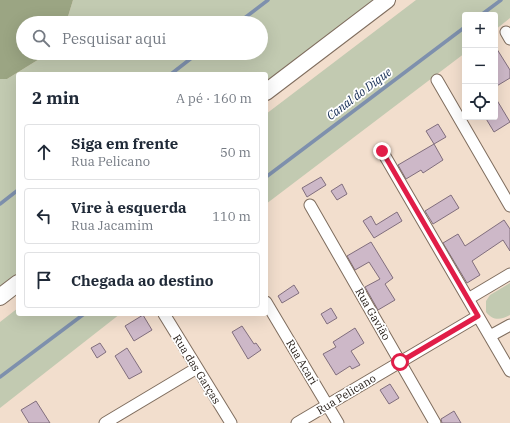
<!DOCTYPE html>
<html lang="pt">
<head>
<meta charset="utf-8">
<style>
  :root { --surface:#fff; --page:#f2f2f3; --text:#1f2937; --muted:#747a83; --line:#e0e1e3 }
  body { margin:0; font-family:"IBM Plex Serif",serif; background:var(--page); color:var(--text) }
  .controls { position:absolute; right:12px; top:12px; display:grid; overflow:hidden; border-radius:4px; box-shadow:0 4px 16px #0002 }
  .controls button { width:36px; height:36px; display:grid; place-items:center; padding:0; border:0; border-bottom:1px solid var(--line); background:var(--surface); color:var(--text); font:20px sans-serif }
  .stop { position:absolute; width:12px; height:12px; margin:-9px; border:3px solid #e11d48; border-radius:50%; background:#fff }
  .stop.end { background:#e11d48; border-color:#fff; box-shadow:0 1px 4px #0008 }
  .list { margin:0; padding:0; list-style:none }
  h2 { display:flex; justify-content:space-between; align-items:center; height:52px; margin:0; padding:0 16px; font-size:17px }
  h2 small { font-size:13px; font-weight:400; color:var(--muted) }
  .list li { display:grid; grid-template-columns:26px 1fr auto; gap:12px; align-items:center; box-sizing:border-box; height:56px; margin:0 8px 8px; padding:0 8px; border:1px solid var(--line); border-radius:4px }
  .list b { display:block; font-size:15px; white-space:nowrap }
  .list p { margin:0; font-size:13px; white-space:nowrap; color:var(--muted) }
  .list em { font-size:13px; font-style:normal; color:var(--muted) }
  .icon { flex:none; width:22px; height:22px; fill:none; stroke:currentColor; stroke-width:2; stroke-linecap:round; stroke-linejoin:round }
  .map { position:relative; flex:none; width:510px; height:423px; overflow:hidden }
  .search { position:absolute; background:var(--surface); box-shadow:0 4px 16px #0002; left:16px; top:16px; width:252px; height:44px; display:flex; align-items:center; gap:10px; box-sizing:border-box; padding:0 14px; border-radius:22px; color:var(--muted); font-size:15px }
  .panel { position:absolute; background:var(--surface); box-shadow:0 4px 16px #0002; left:16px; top:72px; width:252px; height:244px; border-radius:4px }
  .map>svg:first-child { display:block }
  .green { fill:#c2cab1 }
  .forest { fill:#9ba583 }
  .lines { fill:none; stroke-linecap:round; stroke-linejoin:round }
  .stream { stroke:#7e90ad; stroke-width:3.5 }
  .building { fill:#cdb8c8; stroke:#816e7d }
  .street-casing { stroke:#7f6d5e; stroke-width:13 }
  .secondary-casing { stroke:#7f6d5e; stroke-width:18 }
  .street { stroke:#fff; stroke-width:11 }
  .secondary { stroke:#fff; stroke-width:16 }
  .route { stroke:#e11d48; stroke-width:5 }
  .labels { text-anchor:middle; stroke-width:3.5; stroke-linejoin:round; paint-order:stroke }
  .street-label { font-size:11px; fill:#28201a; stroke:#fff }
  .water-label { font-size:12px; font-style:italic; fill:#132b53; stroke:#fff }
</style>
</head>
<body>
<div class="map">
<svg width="510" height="423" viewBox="0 0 510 423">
  <rect width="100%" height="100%" fill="#f2decd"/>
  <path class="green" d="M73,0H384L266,90V74H18V284L0,298V79H7L49,53H261V23H66Z
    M416,0H510V18L495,30V15H465V53L266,204V114Z
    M510,283V315C501,320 493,321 486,312V301L490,295Z
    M18,308V314H120L0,408V322Z"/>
  <path class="forest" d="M0,0H73L66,23H23V53H49L7,79H0Z"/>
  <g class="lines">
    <path class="stream" d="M481,15L501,0
      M238,23L268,0
      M171,74L198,53
      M266,177L465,27
      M0,204L18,190
      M0,377L84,314"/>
  </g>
  <path class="building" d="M495,46L510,70V78L495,87Z
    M495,97L510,122L494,132L485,117H495Z
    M438,124L446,137L434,144L426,131Z
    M434,144L443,160L423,173L421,170L406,179L398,165Z
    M321,177L326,185L307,197L302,188Z
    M342,184L347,194L337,200L331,191Z
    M451,195L459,208L433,224L425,211Z
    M397,212L402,221L374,238L363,221L371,216L376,225Z
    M504,220L510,229V251L503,240L472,261L480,275L467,283L443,243L458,234L465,246Z
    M371,242L393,278L385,284L395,300L378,310L365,287L380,279L369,262L355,270L347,256Z
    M294,285L299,293L282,303L278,296Z
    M331,308L337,318L327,324L321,314Z
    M143,315L152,330L134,341L125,326Z
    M242,326L254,344L256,343L261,350L248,359L232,332Z
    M355,328L364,343L351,351L360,365L352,369L350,366L336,375L323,354L336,347L333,342Z
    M100,343L106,352L97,358L91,348Z
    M127,348L142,372L129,379L115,356Z
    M390,384L399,398L389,404L380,390Z
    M36,401L50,423H29L21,410Z
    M454,411L461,423H442L441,419Z"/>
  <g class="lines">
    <g class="street-casing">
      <path id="street" d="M506,32L510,39
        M437,80L510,206
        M382,151L510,371
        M310,205L435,423
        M468,299L510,274
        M266,302L338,423
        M164,314L231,423
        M490,336L510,325
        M105,423L197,368
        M297,423L478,316"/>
    </g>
    <g class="secondary-casing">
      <path id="secondary" d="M266,92L387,0
        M0,297L18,283"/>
    </g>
    <use href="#street" class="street"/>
    <use href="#secondary" class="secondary"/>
  </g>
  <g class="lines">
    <path class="route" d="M382,151L478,316L400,362"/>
  </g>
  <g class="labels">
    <g class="street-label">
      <text transform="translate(373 314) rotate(60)" y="4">Rua Gavião</text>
      <text transform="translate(302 362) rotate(59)" y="4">Rua Acari</text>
      <text transform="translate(197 369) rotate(58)" y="4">Rua das Garças</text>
      <text transform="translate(346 394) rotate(-31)" y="4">Rua Pelicano</text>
    </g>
    <g class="water-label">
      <text transform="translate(359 94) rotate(-37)" y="4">Canal do Dique</text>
    </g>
  </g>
</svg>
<div class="controls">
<button>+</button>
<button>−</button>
<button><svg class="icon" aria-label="locate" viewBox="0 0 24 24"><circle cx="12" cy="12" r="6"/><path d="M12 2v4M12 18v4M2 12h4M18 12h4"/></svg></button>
</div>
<div class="stop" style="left:400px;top:362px"></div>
<div class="stop end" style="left:382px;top:151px"></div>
<div class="search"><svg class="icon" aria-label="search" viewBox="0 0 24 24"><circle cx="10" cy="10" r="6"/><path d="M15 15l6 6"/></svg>Pesquisar aqui</div>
<section class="panel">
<h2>2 min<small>A pé · 160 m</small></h2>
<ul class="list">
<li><svg class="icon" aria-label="ahead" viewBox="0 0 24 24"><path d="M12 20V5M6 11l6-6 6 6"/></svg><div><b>Siga em frente</b><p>Rua Pelicano</p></div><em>50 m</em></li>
<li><svg class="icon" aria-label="left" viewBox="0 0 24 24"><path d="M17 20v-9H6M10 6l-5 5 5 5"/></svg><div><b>Vire à esquerda</b><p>Rua Jacamim</p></div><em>110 m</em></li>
<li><svg class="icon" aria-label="arrive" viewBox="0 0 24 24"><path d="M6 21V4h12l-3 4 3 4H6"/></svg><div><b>Chegada ao destino</b></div></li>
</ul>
</section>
</div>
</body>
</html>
